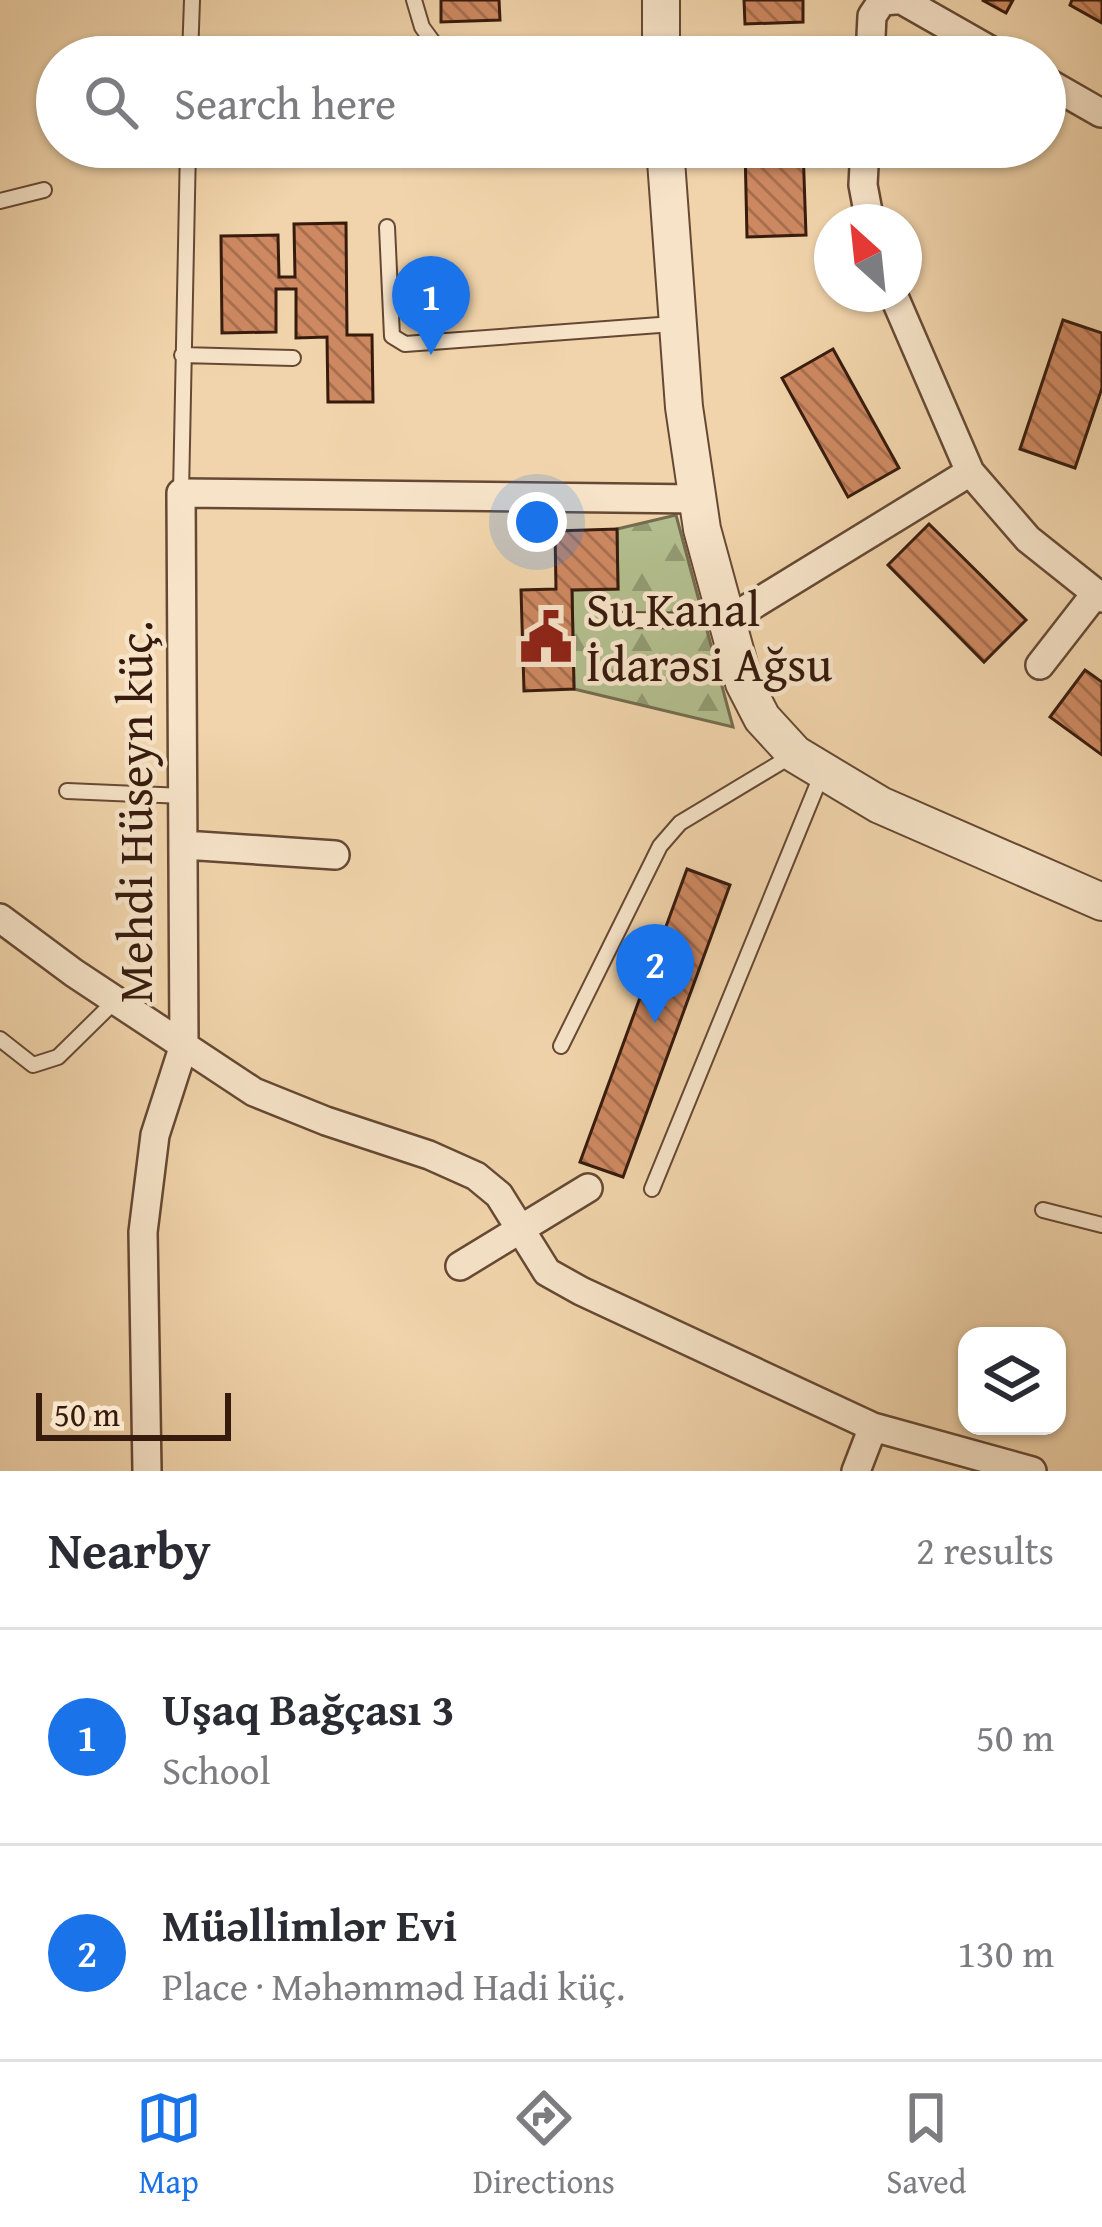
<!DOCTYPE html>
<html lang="en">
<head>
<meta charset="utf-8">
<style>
  :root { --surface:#fff; --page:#f2f2f3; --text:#2b2b33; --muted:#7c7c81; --line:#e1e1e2; --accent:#1a73e8 }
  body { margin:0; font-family:"Gentium Book Plus",serif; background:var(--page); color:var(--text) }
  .controls { position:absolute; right:36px; bottom:36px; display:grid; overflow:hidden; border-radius:24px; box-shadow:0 3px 9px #0004 }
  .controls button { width:108px; height:108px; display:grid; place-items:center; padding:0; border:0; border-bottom:3px solid var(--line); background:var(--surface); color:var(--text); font:60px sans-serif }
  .compass { position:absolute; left:814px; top:204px; width:108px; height:108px; border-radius:50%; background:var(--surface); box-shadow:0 3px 9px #0004; rotate:333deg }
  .scale { position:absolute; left:36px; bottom:30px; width:195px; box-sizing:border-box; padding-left:12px; border:6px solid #371b0d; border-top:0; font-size:33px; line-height:42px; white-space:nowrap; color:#371b0d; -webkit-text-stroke:9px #f6e3c8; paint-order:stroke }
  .you { position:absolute; left:537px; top:522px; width:42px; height:42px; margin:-30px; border:9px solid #fff; border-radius:50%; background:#1a73e8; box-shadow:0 0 0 18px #1a73e833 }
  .badge { display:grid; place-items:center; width:78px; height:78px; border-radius:50%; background:var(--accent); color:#fff; font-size:39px; font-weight:700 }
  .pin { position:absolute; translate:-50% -99px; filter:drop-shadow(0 3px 6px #0008) }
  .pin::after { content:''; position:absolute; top:63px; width:42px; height:36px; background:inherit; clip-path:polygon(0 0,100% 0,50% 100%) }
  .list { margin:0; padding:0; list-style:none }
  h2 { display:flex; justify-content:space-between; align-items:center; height:156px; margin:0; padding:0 48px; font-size:51px }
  h2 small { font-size:39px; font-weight:400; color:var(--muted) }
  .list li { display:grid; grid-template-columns:78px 1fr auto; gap:36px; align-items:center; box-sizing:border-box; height:216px; padding:0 48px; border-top:3px solid var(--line) }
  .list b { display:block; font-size:45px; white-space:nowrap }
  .list p { margin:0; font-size:39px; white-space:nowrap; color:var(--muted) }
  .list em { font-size:39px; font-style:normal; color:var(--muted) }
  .icon { flex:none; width:66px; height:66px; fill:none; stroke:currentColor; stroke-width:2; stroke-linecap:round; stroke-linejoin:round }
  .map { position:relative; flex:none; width:1102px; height:1471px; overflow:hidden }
  .search { position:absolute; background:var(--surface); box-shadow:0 3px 9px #0004; left:36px; right:36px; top:36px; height:132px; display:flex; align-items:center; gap:30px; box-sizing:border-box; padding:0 42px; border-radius:66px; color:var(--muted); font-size:45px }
  .sheet { height:588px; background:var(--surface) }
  nav { display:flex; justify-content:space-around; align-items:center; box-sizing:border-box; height:168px; border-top:3px solid var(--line); background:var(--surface); font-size:33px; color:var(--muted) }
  nav a { display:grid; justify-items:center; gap:6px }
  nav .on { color:var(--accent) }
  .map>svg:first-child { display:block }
  .forest { fill:url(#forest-firs); stroke:#756c4e; stroke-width:3 }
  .building { fill:url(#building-back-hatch); stroke:#371b0d; stroke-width:3 }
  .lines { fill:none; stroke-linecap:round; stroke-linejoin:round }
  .service-casing { stroke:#664934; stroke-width:18 }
  .minor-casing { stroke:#664934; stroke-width:32 }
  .tertiary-casing { stroke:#664934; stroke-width:40 }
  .service { stroke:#f6e3c8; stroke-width:14 }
  .minor { stroke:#f6e3c8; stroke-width:27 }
  .tertiary { stroke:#f6e3c8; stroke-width:36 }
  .labels { text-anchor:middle; stroke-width:9; stroke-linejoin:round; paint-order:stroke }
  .poi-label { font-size:48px; fill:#371b0d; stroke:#f6e3c8; text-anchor:start }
  .street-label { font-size:48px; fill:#371b0d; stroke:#f6e3c8 }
</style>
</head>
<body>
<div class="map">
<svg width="1102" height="1471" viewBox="0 0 1102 1471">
  <defs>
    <pattern id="forest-firs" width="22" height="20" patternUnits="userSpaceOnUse" patternTransform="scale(3)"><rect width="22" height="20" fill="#b3be8e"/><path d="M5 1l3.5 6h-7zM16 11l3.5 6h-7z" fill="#929a72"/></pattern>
    <pattern id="building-back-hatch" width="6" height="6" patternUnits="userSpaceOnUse" patternTransform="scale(3)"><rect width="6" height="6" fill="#ce8962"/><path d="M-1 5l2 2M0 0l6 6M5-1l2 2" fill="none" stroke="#a86f4f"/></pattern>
  </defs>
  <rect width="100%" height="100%" fill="#f1d4ab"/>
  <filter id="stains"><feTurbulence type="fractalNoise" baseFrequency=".00167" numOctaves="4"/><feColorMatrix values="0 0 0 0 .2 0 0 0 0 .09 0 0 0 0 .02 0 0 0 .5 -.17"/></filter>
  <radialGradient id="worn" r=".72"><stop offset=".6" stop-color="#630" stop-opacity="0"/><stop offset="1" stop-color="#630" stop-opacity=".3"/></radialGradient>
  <path class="forest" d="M676,515L733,727L574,689L572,590L618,589L617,529Z"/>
  <path class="building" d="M441,0H499L500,20L441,22Z
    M744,0H803V22L745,24Z
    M982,0H1013L1006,13Z
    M1072,0H1102V23L1070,5Z
    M745,147H803L806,235L747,237Z
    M346,223L347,335H372L373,402H328L327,337L296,338V289H276V332L222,333L221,236L278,235L279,277H295L294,224Z
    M1063,320L1102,333V388L1075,468L1020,449Z
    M833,349L899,468L848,497L782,378Z
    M929,524L1026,620L984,662L888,565Z
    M617,529L618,589L572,590L574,689L524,691L521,590L556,589L555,531Z
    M1085,670L1102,682V755L1050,717Z
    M687,869L730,885L623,1177L580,1162Z"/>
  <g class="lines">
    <g class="service-casing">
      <path id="service" d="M414,0L422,27L444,57
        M190,57L192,0
        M0,201L44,190
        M387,227L392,336L405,344L673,324
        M182,355L293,358
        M181,493L188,147
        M623,620L726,621
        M67,791L184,796
        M0,1039L33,1065L58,1057L116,1000
        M561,1046L660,846L680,823L793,755
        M652,1189L823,771
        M1043,1210L1102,1225"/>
    </g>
    <g class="minor-casing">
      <path id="minor" d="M902,0L1002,57
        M870,57L872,16L882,1L896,0
        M1045,81L1101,113
        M865,147L863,185L870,222
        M893,294L970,472L1028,539L1102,598
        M727,621L970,472
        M1040,665L1096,593
        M184,845L335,855
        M0,918L74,973L254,1092L326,1121L429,1155L476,1176L499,1195L547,1272L581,1291L873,1427L1032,1471
        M460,1266L588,1188
        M147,1471L143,1232L155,1135L184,1045L181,493L698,499
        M856,1471L873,1427"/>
    </g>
    <g class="tertiary-casing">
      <path id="tertiary" d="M661,0V57
        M665,147L684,407L702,529L744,683L762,718L795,754L880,805L1102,902"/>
    </g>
    <use href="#service" class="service"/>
    <use href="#minor" class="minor"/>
    <use href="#tertiary" class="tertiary"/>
  </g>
  <defs>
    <g id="civic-bare" transform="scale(4.14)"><path d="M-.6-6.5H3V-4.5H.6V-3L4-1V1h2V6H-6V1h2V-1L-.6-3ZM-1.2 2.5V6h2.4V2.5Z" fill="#8f2418" stroke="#f6e3c8" stroke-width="2.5" paint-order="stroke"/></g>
  </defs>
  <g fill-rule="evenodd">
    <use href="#civic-bare" x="546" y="637"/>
  </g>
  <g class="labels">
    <g class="poi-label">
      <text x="586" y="626">Su Kanal<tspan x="586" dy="55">İdarəsi Ağsu</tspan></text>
    </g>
    <g class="street-label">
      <text transform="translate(135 812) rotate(-90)" y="17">Mehdi Hüseyn küç.</text>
    </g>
  </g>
  <rect width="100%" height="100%" filter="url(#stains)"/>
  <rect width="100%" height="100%" fill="url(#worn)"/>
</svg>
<div class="controls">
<button><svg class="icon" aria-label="layers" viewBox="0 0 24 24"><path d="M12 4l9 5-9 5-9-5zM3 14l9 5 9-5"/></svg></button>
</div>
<svg class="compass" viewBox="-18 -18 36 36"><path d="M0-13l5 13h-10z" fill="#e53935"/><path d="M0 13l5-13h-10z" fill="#7c7c81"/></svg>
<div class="scale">50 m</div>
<div class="you"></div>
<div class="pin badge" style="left:431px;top:355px">1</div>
<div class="pin badge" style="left:655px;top:1023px">2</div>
<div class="search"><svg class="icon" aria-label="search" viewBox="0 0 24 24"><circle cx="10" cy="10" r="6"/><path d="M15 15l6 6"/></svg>Search here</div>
</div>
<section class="sheet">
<h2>Nearby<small>2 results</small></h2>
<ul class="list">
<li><span class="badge">1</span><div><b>Uşaq Bağçası 3</b><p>School</p></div><em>50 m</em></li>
<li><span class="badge">2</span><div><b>Müəllimlər Evi</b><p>Place · Məhəmməd Hadi küç.</p></div><em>130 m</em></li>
</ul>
</section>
<nav>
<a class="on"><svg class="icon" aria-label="map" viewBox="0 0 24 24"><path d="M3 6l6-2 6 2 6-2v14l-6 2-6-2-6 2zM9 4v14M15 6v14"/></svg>Map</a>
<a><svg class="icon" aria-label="directions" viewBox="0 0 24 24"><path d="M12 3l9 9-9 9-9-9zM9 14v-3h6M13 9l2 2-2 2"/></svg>Directions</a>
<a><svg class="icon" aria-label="saved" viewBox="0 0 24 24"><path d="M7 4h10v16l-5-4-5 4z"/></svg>Saved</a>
</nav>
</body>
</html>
